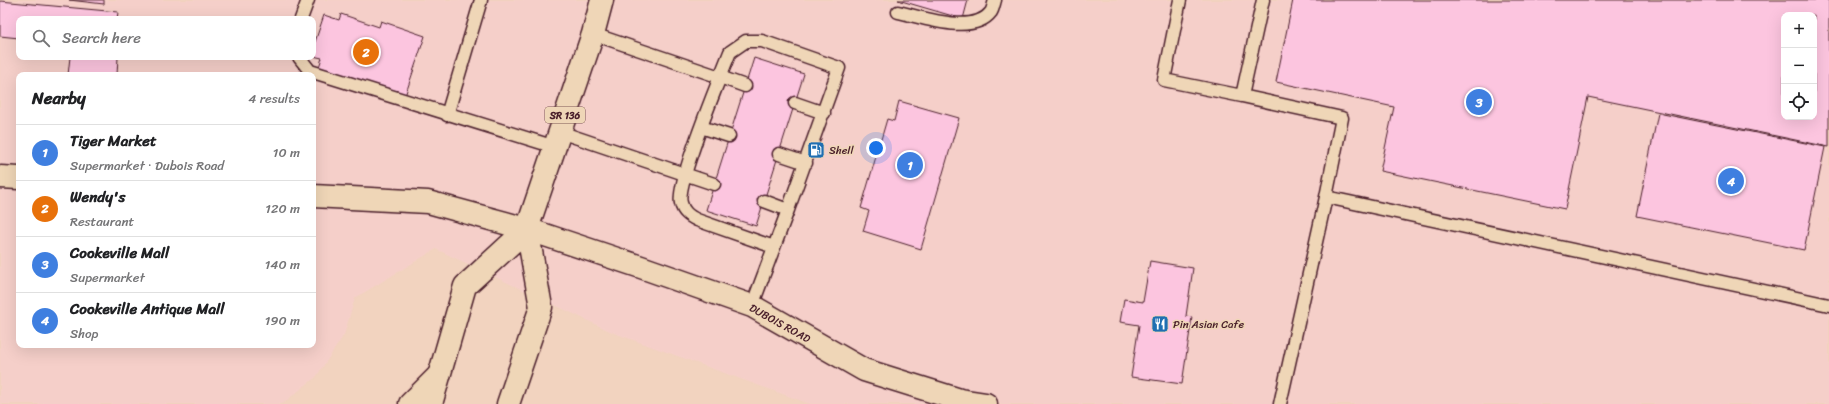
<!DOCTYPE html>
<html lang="en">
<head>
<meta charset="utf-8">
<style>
  :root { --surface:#fff; --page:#f6f6f6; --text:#202124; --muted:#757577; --line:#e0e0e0; --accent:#1f6fb2 }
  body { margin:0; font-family:Sriracha,sans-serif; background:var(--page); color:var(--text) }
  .controls { position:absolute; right:12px; top:12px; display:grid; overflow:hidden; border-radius:8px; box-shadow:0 4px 16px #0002 }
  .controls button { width:36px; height:36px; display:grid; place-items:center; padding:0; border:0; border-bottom:1px solid var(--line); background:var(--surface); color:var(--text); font:20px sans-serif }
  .you { position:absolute; left:876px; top:148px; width:14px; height:14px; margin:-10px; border:3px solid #fff; border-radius:50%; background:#1a73e8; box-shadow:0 0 0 6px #1a73e833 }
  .badge { display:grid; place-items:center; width:26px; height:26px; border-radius:50%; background:var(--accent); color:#fff; font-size:13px; font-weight:700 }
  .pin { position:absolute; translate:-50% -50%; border:2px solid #fff; box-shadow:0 1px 4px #0006 }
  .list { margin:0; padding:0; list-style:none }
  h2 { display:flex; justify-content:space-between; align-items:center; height:52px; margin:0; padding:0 16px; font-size:17px }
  h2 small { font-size:13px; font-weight:400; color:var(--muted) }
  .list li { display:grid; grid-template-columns:26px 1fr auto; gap:12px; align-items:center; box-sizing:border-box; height:56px; padding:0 16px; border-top:1px solid var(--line) }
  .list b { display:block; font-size:15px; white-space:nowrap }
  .list p { margin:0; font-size:13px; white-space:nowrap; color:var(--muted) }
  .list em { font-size:13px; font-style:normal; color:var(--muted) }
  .icon { flex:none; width:22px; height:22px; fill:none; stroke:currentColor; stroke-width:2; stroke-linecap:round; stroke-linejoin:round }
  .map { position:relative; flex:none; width:1829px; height:404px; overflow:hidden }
  .search { position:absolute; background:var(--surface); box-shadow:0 4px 16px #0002; left:16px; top:16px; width:300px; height:44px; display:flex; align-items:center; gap:10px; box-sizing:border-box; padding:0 14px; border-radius:8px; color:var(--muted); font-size:15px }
  .panel { position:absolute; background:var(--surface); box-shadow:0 4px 16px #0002; left:16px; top:72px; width:300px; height:276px; border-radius:8px }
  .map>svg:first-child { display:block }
  .built { fill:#f5cfc9; fill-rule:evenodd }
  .building { fill:#fcc5df; stroke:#4a1f2b; fill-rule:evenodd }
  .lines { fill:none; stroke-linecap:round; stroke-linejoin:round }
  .service-casing { stroke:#4a1f2b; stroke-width:15 }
  .minor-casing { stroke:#4a1f2b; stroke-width:25 }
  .tertiary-casing { stroke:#4a1f2b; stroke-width:25 }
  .primary-casing { stroke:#4a1f2b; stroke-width:25 }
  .motorway-casing { stroke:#4a1f2b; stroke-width:25 }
  .service { stroke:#efd6b7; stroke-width:12 }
  .minor { stroke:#efd6b7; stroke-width:22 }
  .tertiary { stroke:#efd6b7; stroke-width:22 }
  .primary { stroke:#efd6b7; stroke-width:22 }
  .motorway { stroke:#efd6b7; stroke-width:22 }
  .labels { text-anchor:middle; stroke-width:3; stroke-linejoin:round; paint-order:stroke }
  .shield { fill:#efd6b7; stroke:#7c5655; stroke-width:1 }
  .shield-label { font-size:10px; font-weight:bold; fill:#4a1f2b }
  .poi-label { font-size:11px; fill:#4a1f2b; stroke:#efd6b7; text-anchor:start }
  .street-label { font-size:11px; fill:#4a1f2b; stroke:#efd6b7 }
</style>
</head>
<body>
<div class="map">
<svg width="1829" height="404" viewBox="0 0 1829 404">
  <rect width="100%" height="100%" fill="#f2d3bf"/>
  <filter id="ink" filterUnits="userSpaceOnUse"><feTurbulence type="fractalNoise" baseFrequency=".025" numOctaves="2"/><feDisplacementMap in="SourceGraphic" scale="8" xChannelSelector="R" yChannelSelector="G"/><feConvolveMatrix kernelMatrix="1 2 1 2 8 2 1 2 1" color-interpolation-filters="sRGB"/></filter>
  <g filter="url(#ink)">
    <path class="built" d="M0,0H1829V404H810L614,333L436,249L355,298L344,335L316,377L282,404H0ZM1784,15H1814V117H1784ZM19,19H313V57H19ZM19,75H313V345H19Z"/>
    <path class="building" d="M69,0H104V4Z
      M898,0H968L963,19Z
      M1293,0H1829V147L1588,97L1565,209L1380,171L1394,107L1276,82ZM1784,15H1814V117H1784Z
      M0,1L118,12L117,19H19V38L0,36Z
      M341,14L379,27L381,21L425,36L405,96L319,67L322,58L313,56V48L324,15L339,20Z
      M70,57H118L117,75H68Z
      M754,58L804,74L756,226L706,210Z
      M899,101L959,118L921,249L863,231L869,211L861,208L887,119L894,121Z
      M1658,113L1825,147L1804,250L1637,216Z
      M1150,261L1193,268L1186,316L1192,317L1182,384L1131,377L1139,325L1120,322L1124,299L1143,302Z"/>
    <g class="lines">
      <g class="service-casing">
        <path id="service" d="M1180,0L1164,80L1242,96L1263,0
          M898,12C922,17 973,36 991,12C993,9 994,3 995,0
          M301,19L308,0
          M593,34L720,77L730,52L746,41H762L839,68L788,210L764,201
          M299,57L310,71L555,147
          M745,86L720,77C712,98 676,186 681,203C683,212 689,216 697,220L774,247
          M1242,96L1342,118L1326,197L1829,305
          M795,103L824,113
          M447,115L481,0
          M701,127L729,136
          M560,132L714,184
          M779,154L806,163
          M752,306L788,210
          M1280,404L1326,197"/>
      </g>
      <g class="minor-casing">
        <path id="minor" d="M527,229L641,267L752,306L864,370L960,400L986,404"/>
      </g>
      <g class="tertiary-casing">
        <path id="tertiary" d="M0,177L19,178
          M313,196L428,202L527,229"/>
      </g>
      <g class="primary-casing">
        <path id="primary" d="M431,404L465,286L527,229L593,34L602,0
          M508,404L541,307L527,229"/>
      </g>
      <g class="motorway-casing">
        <path id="motorway" d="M410,404L439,375"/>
      </g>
      <use href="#service" class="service"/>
      <use href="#minor" class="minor"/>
      <use href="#tertiary" class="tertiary"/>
      <use href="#primary" class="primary"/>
      <use href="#motorway" class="motorway"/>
    </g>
  </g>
  <defs>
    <g id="fuel-square" transform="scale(0.9)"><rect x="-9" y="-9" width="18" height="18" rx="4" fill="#1f6fb2" stroke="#efd6b7"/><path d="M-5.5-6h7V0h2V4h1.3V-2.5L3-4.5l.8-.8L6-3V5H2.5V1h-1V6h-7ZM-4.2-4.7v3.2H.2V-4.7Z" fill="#fff"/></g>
    <g id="restaurant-square" transform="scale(0.9)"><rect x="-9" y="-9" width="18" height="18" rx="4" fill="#1f6fb2" stroke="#efd6b7"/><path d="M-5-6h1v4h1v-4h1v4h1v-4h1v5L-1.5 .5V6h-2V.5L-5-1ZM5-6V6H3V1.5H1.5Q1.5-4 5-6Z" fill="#fff"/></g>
  </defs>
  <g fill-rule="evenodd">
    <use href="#fuel-square" x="816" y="150"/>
    <use href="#restaurant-square" x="1160" y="324"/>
  </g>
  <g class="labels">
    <rect class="shield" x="545" y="107" width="40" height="16" rx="3"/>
    <g class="shield-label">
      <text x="565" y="119">SR 136</text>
    </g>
    <g class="poi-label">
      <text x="829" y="154">Shell</text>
      <text x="1173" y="328">Pin Asian Cafe</text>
    </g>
    <g class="street-label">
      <text transform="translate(780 323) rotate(29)" y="4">DUBOIS ROAD</text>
    </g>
  </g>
</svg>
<div class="controls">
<button>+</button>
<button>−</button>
<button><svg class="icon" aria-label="locate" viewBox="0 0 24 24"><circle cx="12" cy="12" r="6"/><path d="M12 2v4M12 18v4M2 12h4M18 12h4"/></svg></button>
</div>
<div class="you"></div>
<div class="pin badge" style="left:910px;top:165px;background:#3f7fe0">1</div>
<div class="pin badge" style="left:366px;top:52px;background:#e8710a">2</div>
<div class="pin badge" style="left:1479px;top:102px;background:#3f7fe0">3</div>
<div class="pin badge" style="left:1731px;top:181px;background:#3f7fe0">4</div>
<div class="search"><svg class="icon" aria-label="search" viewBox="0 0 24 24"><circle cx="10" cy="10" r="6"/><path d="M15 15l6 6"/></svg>Search here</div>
<section class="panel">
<h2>Nearby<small>4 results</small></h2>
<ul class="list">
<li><span class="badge" style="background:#3f7fe0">1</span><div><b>Tiger Market</b><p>Supermarket · Dubois Road</p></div><em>10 m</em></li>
<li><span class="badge" style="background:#e8710a">2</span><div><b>Wendy's</b><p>Restaurant</p></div><em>120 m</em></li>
<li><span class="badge" style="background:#3f7fe0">3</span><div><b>Cookeville Mall</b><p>Supermarket</p></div><em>140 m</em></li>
<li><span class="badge" style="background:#3f7fe0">4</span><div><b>Cookeville Antique Mall</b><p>Shop</p></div><em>190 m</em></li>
</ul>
</section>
</div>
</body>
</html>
